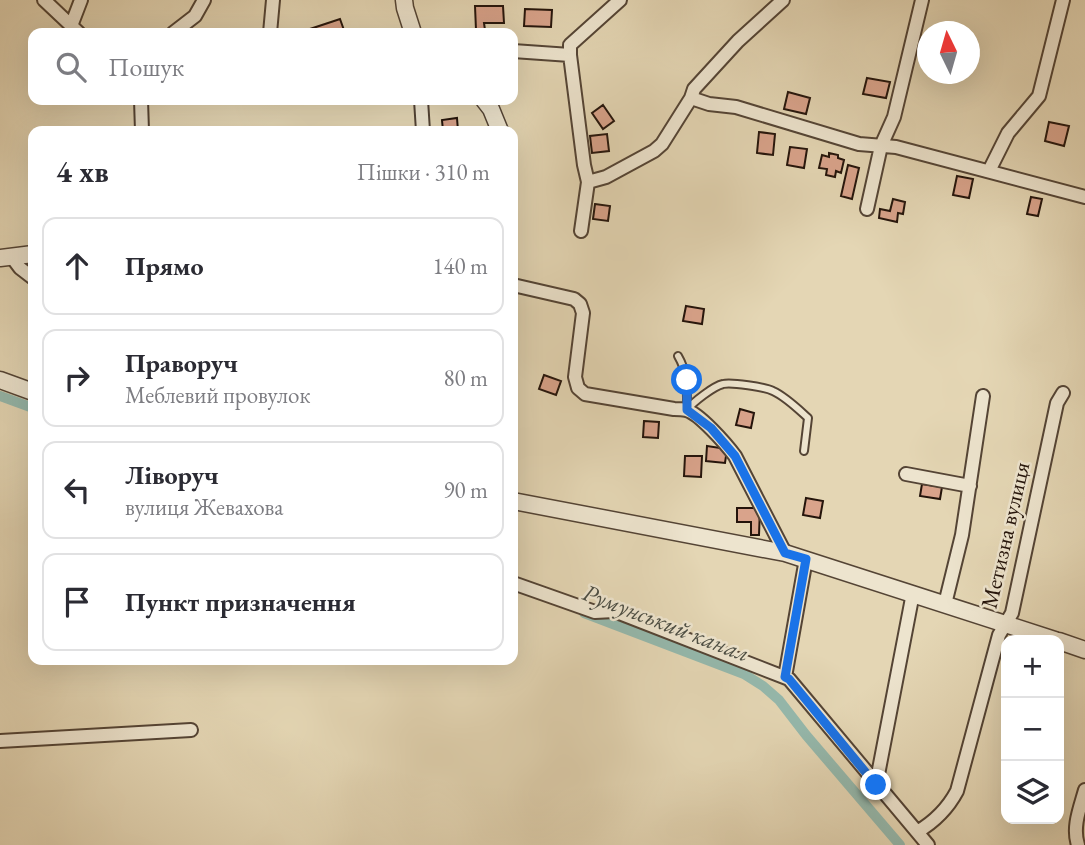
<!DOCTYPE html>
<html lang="uk">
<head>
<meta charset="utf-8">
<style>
  :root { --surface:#fff; --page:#f2f2f3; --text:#2b2b33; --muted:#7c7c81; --line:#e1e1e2 }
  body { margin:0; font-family:"EB Garamond",serif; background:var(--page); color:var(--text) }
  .controls { position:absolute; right:21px; bottom:21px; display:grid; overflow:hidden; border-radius:14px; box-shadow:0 7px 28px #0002 }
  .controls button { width:63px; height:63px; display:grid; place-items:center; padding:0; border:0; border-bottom:2px solid var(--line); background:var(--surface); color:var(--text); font:35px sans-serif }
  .compass { position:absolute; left:917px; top:21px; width:63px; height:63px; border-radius:50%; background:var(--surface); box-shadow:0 7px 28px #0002; rotate:355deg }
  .stop { position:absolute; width:21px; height:21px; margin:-16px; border:5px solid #1a73e8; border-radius:50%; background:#fff }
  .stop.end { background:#1a73e8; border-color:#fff; box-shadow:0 2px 7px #0008 }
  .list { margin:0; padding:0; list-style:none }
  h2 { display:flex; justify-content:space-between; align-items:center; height:91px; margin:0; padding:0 28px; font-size:30px }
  h2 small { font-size:23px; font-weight:400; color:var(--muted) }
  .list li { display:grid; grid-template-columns:46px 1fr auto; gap:21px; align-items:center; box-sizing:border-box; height:98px; margin:0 14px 14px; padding:0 14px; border:2px solid var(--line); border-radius:14px }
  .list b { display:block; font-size:26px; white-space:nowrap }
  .list p { margin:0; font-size:23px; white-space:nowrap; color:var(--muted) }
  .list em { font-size:23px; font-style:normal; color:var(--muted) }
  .icon { flex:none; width:38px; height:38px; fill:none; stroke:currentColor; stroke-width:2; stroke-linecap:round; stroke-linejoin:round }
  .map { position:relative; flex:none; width:1085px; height:845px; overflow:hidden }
  .search { position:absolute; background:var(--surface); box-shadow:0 7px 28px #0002; left:28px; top:28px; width:490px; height:77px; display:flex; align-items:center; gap:18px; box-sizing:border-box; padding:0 24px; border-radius:14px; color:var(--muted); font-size:26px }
  .panel { position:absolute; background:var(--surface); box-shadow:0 7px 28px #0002; left:28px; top:126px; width:490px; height:539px; border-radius:14px }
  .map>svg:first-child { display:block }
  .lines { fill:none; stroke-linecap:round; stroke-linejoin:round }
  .canal { stroke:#95b9ad; stroke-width:10 }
  .building { fill:#d9a38b; stroke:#24140b; stroke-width:2 }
  .service-casing { stroke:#544435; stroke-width:10 }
  .minor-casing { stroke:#544435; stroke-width:16 }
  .tertiary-casing { stroke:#544435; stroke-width:19 }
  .service { stroke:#ede4ce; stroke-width:6 }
  .minor { stroke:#ede4ce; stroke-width:12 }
  .tertiary { stroke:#ede4ce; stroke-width:16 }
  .route { stroke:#1a73e8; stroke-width:9 }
  .labels { text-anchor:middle; stroke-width:5; stroke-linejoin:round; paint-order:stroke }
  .street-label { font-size:23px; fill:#24140b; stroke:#ede4ce }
  .water-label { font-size:24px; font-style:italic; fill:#4c4e44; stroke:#ede4ce }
</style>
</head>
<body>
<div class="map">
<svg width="1085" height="845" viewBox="0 0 1085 845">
  <rect width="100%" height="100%" fill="#e4d6b4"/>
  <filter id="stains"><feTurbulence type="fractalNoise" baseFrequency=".00286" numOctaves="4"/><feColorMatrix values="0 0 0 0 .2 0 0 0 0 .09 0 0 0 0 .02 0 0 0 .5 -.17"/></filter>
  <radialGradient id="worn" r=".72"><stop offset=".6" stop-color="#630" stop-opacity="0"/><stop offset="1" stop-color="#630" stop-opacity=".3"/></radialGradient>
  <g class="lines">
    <path class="canal" d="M0,396L33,408
      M584,613L744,674L763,686L779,700L806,735L900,845"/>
  </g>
  <path class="building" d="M475,6H503L504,23H484L485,30H476Z
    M525,9L552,10L551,27L524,26Z
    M340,19L345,33H308L307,30Z
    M867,78L890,82L886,98L863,94Z
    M788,92L810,98L806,114L784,109Z
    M603,105L614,121L603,129L592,113Z
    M457,118L458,131H443L442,120Z
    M1049,122L1069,126L1064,146L1045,141Z
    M759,132L775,134L773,155L757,153Z
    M607,134L609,151L592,153L590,136Z
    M790,147L807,149L804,168L787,165Z
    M829,153L838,155V158L844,160L841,173L836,171L835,177L826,175L827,169L819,168L822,155L829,157Z
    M848,165L859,168L852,199L841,196Z
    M957,176L973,179L969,198L953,195Z
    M1031,197L1042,199L1038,216L1027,214Z
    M893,199L905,202L903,214L898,213L897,222L879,218L880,209L890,211Z
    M595,204L610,206L608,221L593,219Z
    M686,306L704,309L702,324L683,321Z
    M544,375L561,381L556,395L539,389Z
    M740,409L754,413L751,428L736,425Z
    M644,421L659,422L658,438L643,437Z
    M707,446L727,449L725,463L706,461Z
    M685,456H702L701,477L684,476Z
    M922,484L942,487L940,499L920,496Z
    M806,498L823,501L820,518L803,515Z
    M737,508H760L759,535H751V522H737Z"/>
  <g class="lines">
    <g class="service-casing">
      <path id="service" d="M678,356C688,373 687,389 687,408
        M687,410C693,402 714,386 723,384C731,382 765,387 773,391C786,397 797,408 808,418L804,451"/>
    </g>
    <g class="minor-casing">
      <path id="minor" d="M44,0L79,33
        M71,26L81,0
        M173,33L195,16L204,0
        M270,33L273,0
        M513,51L570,55V45L620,0
        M570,55L584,165L588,182L581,231
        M691,98L709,104L736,107L859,144L896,147L1085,197
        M141,100L142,131
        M421,100L423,131
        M989,171L1008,133L1039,96L1063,0
        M588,182L606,177L654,151L662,144L691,98L694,89L738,41L783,0
        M867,209L881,146L894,117L922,0
        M11,256L20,268L33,278
        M513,285L574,299L580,304L583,313L575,377L578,388L585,394L674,409C678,409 682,409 686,410C699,413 726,444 735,456L785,553
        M906,474L970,486
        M513,583L595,612L614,611L789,679L928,845
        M945,604L962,535L983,396
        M785,677L806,559
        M0,741L191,730
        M876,785L913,593
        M917,832C934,822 948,808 957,791L999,635L1012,613L1057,403L1063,393
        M1078,845C1072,827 1080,808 1085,790"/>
    </g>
    <g class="tertiary-casing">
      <path id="tertiary" d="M404,0L405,8L413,33
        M484,100L491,109L500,131
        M0,258L33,254
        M0,380L33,392
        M513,501L785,553L1055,640
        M1059,641L1085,650"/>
    </g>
    <use href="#service" class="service"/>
    <use href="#minor" class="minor"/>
    <use href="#tertiary" class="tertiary"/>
  </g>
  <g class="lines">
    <path class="route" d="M687,380V410L711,428L735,456L785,553L806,559L785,677L789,679L876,785"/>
  </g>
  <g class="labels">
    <g class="street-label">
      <text transform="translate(1005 535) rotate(-77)" y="8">Метизна вулиця</text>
    </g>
    <g class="water-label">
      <text transform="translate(666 623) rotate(21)" y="8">Румунський канал</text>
    </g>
  </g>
  <rect width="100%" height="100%" filter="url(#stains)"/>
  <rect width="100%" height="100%" fill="url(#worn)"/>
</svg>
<div class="controls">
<button>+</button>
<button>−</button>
<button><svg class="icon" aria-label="layers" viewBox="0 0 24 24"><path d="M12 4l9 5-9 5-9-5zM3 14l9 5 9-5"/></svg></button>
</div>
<svg class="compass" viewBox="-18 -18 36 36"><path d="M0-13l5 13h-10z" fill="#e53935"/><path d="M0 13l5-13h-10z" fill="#7c7c81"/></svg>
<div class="stop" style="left:687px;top:380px"></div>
<div class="stop end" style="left:876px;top:785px"></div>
<div class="search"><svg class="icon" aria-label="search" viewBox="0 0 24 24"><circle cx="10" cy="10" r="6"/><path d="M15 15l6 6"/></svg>Пошук</div>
<section class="panel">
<h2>4 хв<small>Пішки · 310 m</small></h2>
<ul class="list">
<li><svg class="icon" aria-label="ahead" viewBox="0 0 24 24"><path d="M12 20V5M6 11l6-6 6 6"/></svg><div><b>Прямо</b></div><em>140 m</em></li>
<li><svg class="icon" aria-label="right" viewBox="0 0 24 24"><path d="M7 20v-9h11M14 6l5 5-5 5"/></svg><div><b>Праворуч</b><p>Меблевий провулок</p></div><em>80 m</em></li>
<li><svg class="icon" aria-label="left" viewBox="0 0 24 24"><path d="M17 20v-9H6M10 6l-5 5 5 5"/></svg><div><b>Ліворуч</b><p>вулиця Жевахова</p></div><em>90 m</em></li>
<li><svg class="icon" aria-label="arrive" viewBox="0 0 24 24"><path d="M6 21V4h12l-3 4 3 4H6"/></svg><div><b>Пункт призначення</b></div></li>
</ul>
</section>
</div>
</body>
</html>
